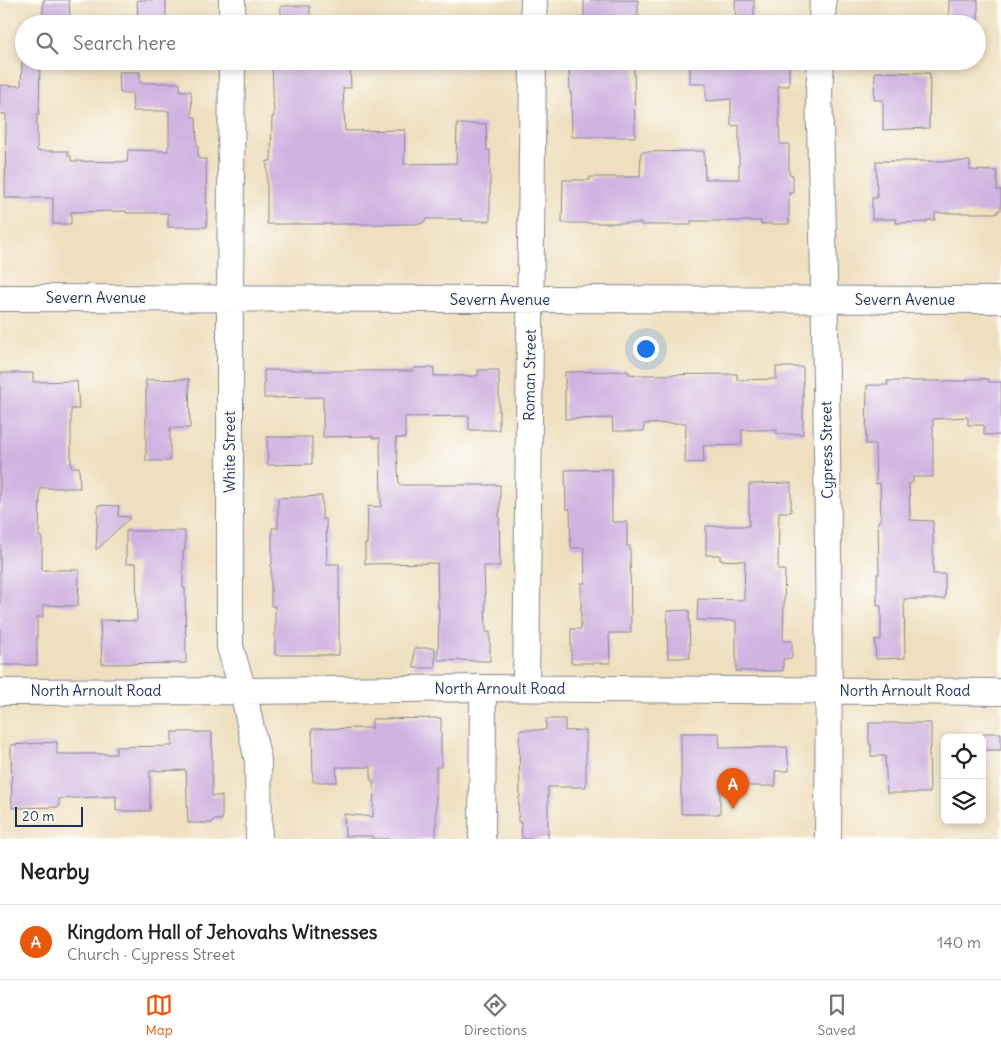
<!DOCTYPE html>
<html lang="en">
<head>
<meta charset="utf-8">
<style>
  :root { --surface:#fff; --page:#f2f2f2; --text:#202124; --muted:#757577; --line:#e0e0e0; --accent:#ea580c }
  body { margin:0; font-family:Delius,sans-serif; background:var(--page); color:var(--text) }
  .controls { position:absolute; right:15px; bottom:15px; display:grid; overflow:hidden; border-radius:8px; box-shadow:0 2px 8px #0003 }
  .controls button { width:45px; height:45px; display:grid; place-items:center; padding:0; border:0; border-bottom:1px solid var(--line); background:var(--surface); color:var(--text); font:25px sans-serif }
  .scale { position:absolute; left:15px; bottom:12px; width:68px; box-sizing:border-box; padding-left:5px; border:2px solid #1b2f5e; border-top:0; font-size:14px; line-height:18px; white-space:nowrap; color:#1b2f5e; -webkit-text-stroke:4px #fdfcf7; paint-order:stroke }
  .you { position:absolute; left:645px; top:348px; width:18px; height:18px; margin:-12px; border:4px solid #fff; border-radius:50%; background:#1a73e8; box-shadow:0 0 0 8px #1a73e833 }
  .badge { display:grid; place-items:center; width:32px; height:32px; border-radius:50%; background:var(--accent); color:#fff; font-size:16px; font-weight:700 }
  .pin { position:absolute; translate:-50% -41px; filter:drop-shadow(0 1px 2px #0008) }
  .pin::after { content:''; position:absolute; top:26px; width:18px; height:15px; background:inherit; clip-path:polygon(0 0,100% 0,50% 100%) }
  .list { margin:0; padding:0; list-style:none }
  h2 { display:flex; justify-content:space-between; align-items:center; height:65px; margin:0; padding:0 20px; font-size:21px }
  h2 small { font-size:16px; font-weight:400; color:var(--muted) }
  .list li { display:grid; grid-template-columns:32px 1fr auto; gap:15px; align-items:center; box-sizing:border-box; height:75px; padding:0 20px; border-top:1px solid var(--line) }
  .list b { display:block; font-size:19px; white-space:nowrap }
  .list p { margin:0; font-size:16px; white-space:nowrap; color:var(--muted) }
  .list em { font-size:16px; font-style:normal; color:var(--muted) }
  .icon { flex:none; width:28px; height:28px; fill:none; stroke:currentColor; stroke-width:2; stroke-linecap:round; stroke-linejoin:round }
  .map { position:relative; flex:none; width:1001px; height:839px; overflow:hidden }
  .search { position:absolute; background:var(--surface); box-shadow:0 2px 8px #0003; left:15px; right:15px; top:15px; height:55px; display:flex; align-items:center; gap:12px; box-sizing:border-box; padding:0 18px; border-radius:28px; color:var(--muted); font-size:19px }
  .sheet { height:140px; background:var(--surface) }
  nav { display:flex; justify-content:space-around; align-items:center; box-sizing:border-box; height:70px; border-top:1px solid var(--line); background:var(--surface); font-size:14px; color:var(--muted) }
  nav a { display:grid; justify-items:center; gap:2px }
  nav .on { color:var(--accent) }
  .map>svg:first-child { display:block }
  .building { fill:#d1b3e1 }
  .lines { fill:none; stroke-linecap:round; stroke-linejoin:round }
  .minor-casing { stroke:#85878e; stroke-width:28 }
  .minor { stroke:#fff; stroke-width:26 }
  .labels { text-anchor:middle; stroke-width:4.5; stroke-linejoin:round; paint-order:stroke }
  .street-label { font-size:15px; fill:#1b2f5e; stroke:#fdfcf7 }
</style>
</head>
<body>
<div class="map">
<svg width="1001" height="839" viewBox="0 0 1001 839">
  <rect width="100%" height="100%" fill="#fdfcf7"/>
  <filter id="ink" filterUnits="userSpaceOnUse"><feTurbulence type="fractalNoise" baseFrequency=".02" numOctaves="2"/><feDisplacementMap in="SourceGraphic" scale="10" xChannelSelector="R" yChannelSelector="G"/><feConvolveMatrix kernelMatrix="1 2 1 2 8 2 1 2 1" color-interpolation-filters="sRGB"/></filter>
  <filter id="wash" filterUnits="userSpaceOnUse"><feTurbulence type="fractalNoise" baseFrequency=".0096" numOctaves="4" result="noise"/><feDisplacementMap in="SourceGraphic" scale="20" xChannelSelector="R" yChannelSelector="G"/><feGaussianBlur stdDeviation="1.12" result="paint"/><feColorMatrix in="noise" values="0 0 0 0 0 0 0 0 0 0 0 0 0 0 0 0 0 1.4 0 .05"/><feComposite in="paint" operator="in"/></filter>
  <g filter="url(#wash)">
    <rect width="100%" height="100%" fill="#efdfbf"/>
    <g id="blocks">
      <path class="building" d="M43,0H69L70,21H43Z
        M137,0H166V24H149L138,22Z
        M584,0H638V24H584Z
        M735,0H754V24H736Z
        M949,0H978V22H949Z
        M281,6H310V24H281Z
        M22,61H40L39,114H37V151H68V156H71V161L127,162L128,150L168,151V146H169V111H133L132,93H120L119,72H140V83H180V91H191L192,117H196L197,146H198V159H206L207,227H168V213H126V211L71,212V224H53V198H5L6,114H0V85L21,86Z
        M272,61H350L351,88H343L345,131L405,130L404,164L456,163L457,124H486L487,150H490V221H462V219H425V222H422V224H267V161H271L272,117H274Z
        M690,61H789V86H778L780,144H789V174L793,175V193H789V224H761V221H691V225H641V223H562L563,180H590V177H640L641,152L704,151L705,179H739V125L731,126V99L706,101V84H690Z
        M634,64L635,137H572L571,92H570L569,65Z
        M875,72L930,73L929,128L883,130V100H874Z
        M876,161H970V170L997,171V190H1001V210H998V213H935V220H927V222L896,223V219H872V198H877Z
        M776,367H803V434H777V430H742V445L703,446L704,462L685,463L686,423L644,424V431H613L612,418L565,419V372L628,371L629,374L641,375L737,374V380L776,379Z
        M413,368H434V376H478V370H499V430H469V416L405,417V438H396L399,485H500V512H499L500,566H484L486,632H490V661L438,660L439,608H438L437,563L365,564V544H367L368,506L381,507L380,438H373V436L323,437V397L264,398V370H313V371H413Z
        M0,373H33V382L77,381L79,409H71V467H79L80,488H40L39,537H42V570H79L78,606L43,605V617H37V665H0Z
        M189,379L190,428H170V461H146V380Z
        M967,379H988L989,382H1001V435H984V425H968V417L933,419V477H913V483H909L910,520L933,521V574H945V599H904L905,658L876,659L875,640H881V606H877V574H879L878,521H881L880,483L876,484L875,444H866L867,385H888L887,381H967Z
        M267,437H312V464L268,465Z
        M612,469V522H627V546H630L631,633H609L610,663H571V629H581V583H585L584,548H571L570,509H566L565,470Z
        M791,483V512H779L778,570H785L783,641H792V658L783,659V671H736V621L697,620L698,599L744,600L745,561L720,560V555H706V526H749V484Z
        M322,496V519H326L327,564H339V655H275V606H271V564H272V528H278V498Z
        M98,505L119,506L118,516L131,517L96,550Z
        M126,531H185V551H183V588H185L186,663L102,664L100,620L137,621L136,563L126,564Z
        M689,610L690,658H668L667,611Z
        M414,648H435V668H414Z
        M441,718V767H436V839H372V836H345L344,814L373,817L374,781H371V767H336L337,782H313L312,729L372,728V719Z
        M546,719H565V731L586,730V787H548V839H522L521,822H518L519,797H520L519,736H520V730H546Z
        M869,723H931V748H929L930,793H887L885,756H871V744H869Z
        M172,732H212V796H222V820H213V823H188L186,770L150,771V811H116V796L59,799V807L12,808L11,745L57,742V754H116V747L172,746Z
        M681,733H719L720,748L787,747L789,771H775L776,786H720V814H681Z
        M984,733H1001V750H983Z"/>
    </g>
  </g>
  <g filter="url(#ink)">
    <use href="#blocks" fill-opacity="0" stroke="#85878e" stroke-width="1"/>
    <g class="lines">
      <g class="minor-casing">
        <path id="minor" d="M232,24V0
          M533,24L534,0
          M822,24L823,0
          M232,61L230,298V647L243,691L258,761L259,839
          M821,61L819,93C827,342 830,590 828,839
          M0,298C334,298 667,300 1001,300
          M526,688L533,61
          M0,692L243,691L483,688L1001,692
          M482,839L483,688"/>
      </g>
      <use href="#minor" class="minor"/>
    </g>
  </g>
  <g class="labels">
    <g class="street-label">
      <text x="96" y="303">Severn Avenue</text>
      <text x="500" y="305">Severn Avenue</text>
      <text x="905" y="305">Severn Avenue</text>
      <text transform="translate(530 375) rotate(-89)" y="5">Roman Street</text>
      <text transform="translate(827 450) rotate(-91)" y="5">Cypress Street</text>
      <text transform="translate(230 452) rotate(-90)" y="5">White Street</text>
      <text x="500" y="694">North Arnoult Road</text>
      <text x="96" y="696">North Arnoult Road</text>
      <text x="905" y="696">North Arnoult Road</text>
    </g>
  </g>
</svg>
<div class="controls">
<button><svg class="icon" aria-label="locate" viewBox="0 0 24 24"><circle cx="12" cy="12" r="6"/><path d="M12 2v4M12 18v4M2 12h4M18 12h4"/></svg></button>
<button><svg class="icon" aria-label="layers" viewBox="0 0 24 24"><path d="M12 4l9 5-9 5-9-5zM3 14l9 5 9-5"/></svg></button>
</div>
<div class="scale">20 m</div>
<div class="you"></div>
<div class="pin badge" style="left:733px;top:809px">A</div>
<div class="search"><svg class="icon" aria-label="search" viewBox="0 0 24 24"><circle cx="10" cy="10" r="6"/><path d="M15 15l6 6"/></svg>Search here</div>
</div>
<section class="sheet">
<h2>Nearby<small></small></h2>
<ul class="list">
<li><span class="badge">A</span><div><b>Kingdom Hall of Jehovahs Witnesses</b><p>Church · Cypress Street</p></div><em>140 m</em></li>
</ul>
</section>
<nav>
<a class="on"><svg class="icon" aria-label="map" viewBox="0 0 24 24"><path d="M3 6l6-2 6 2 6-2v14l-6 2-6-2-6 2zM9 4v14M15 6v14"/></svg>Map</a>
<a><svg class="icon" aria-label="directions" viewBox="0 0 24 24"><path d="M12 3l9 9-9 9-9-9zM9 14v-3h6M13 9l2 2-2 2"/></svg>Directions</a>
<a><svg class="icon" aria-label="saved" viewBox="0 0 24 24"><path d="M7 4h10v16l-5-4-5 4z"/></svg>Saved</a>
</nav>
</body>
</html>
